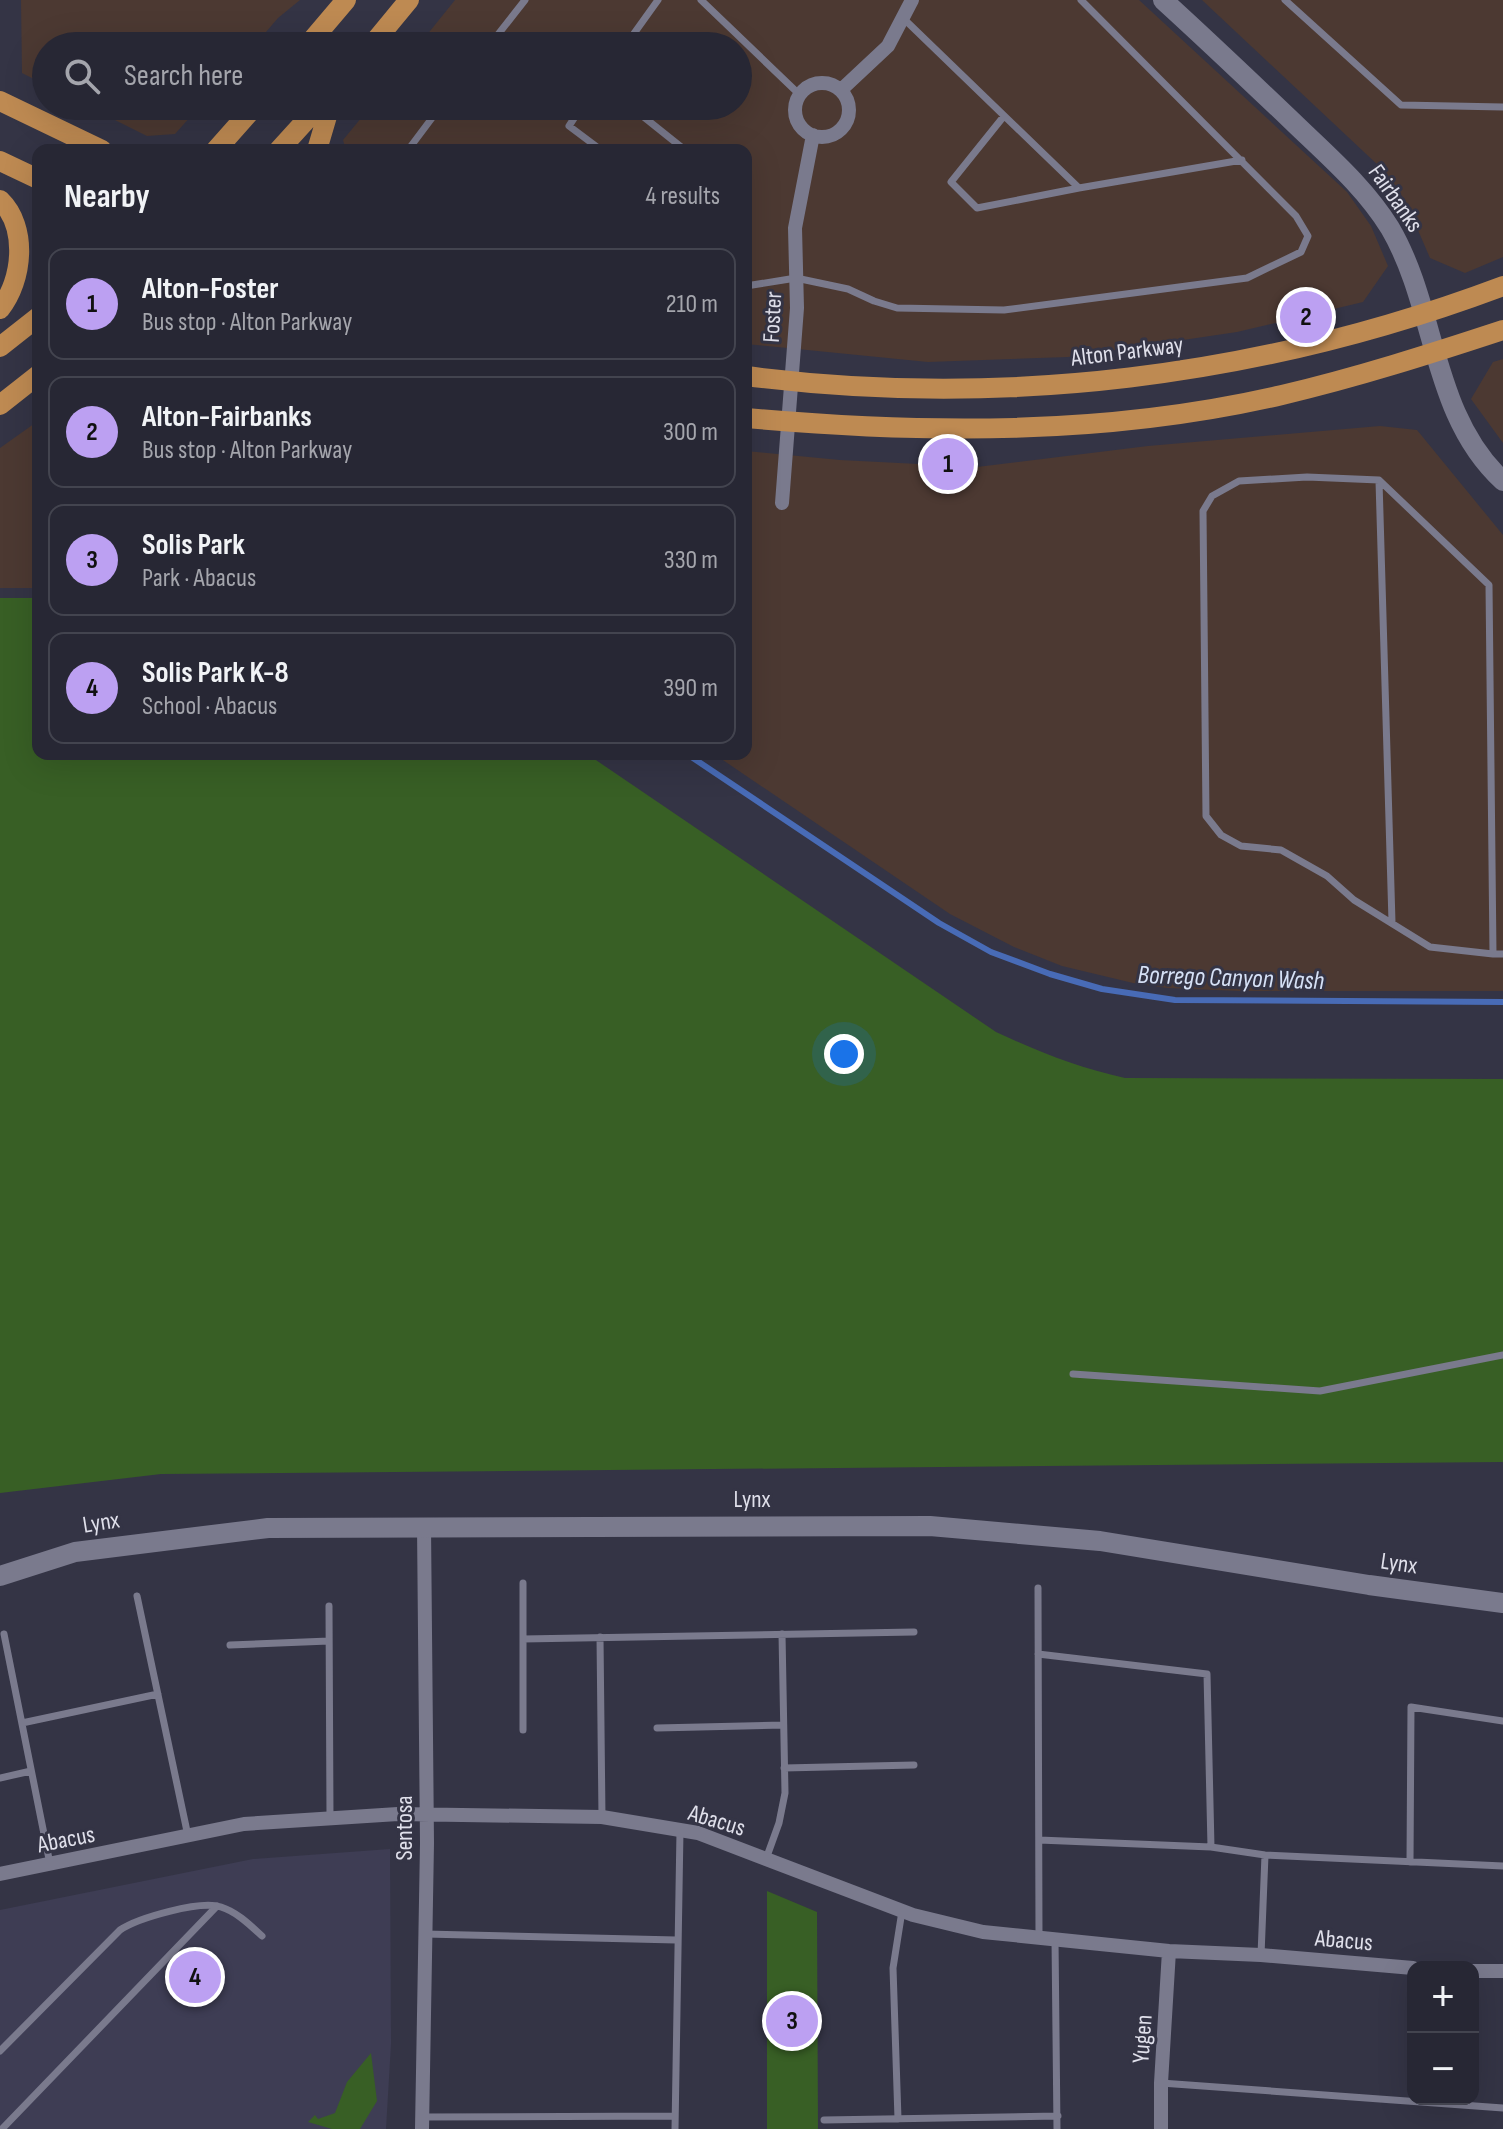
<!DOCTYPE html>
<html lang="en">
<head>
<meta charset="utf-8">
<style>
  :root { --surface:#272734; --page:#2f2f3c; --text:#f1f3f6; --muted:#a4a5ac; --line:#43444f; --accent:#bca0f2 }
  body { margin:0; font-family:"Sofia Sans Condensed",sans-serif; background:var(--page); color:var(--text) }
  .controls { position:absolute; right:24px; bottom:24px; display:grid; overflow:hidden; border-radius:16px; box-shadow:0 8px 32px #0002 }
  .controls button { width:72px; height:72px; display:grid; place-items:center; padding:0; border:0; border-bottom:2px solid var(--line); background:var(--surface); color:var(--text); font:40px sans-serif }
  .you { position:absolute; left:844px; top:1054px; width:28px; height:28px; margin:-20px; border:6px solid #fff; border-radius:50%; background:#1a73e8; box-shadow:0 0 0 12px #1a73e833 }
  .badge { display:grid; place-items:center; width:52px; height:52px; border-radius:50%; background:var(--accent); color:#111; font-size:26px; font-weight:700 }
  .pin { position:absolute; translate:-50% -50%; border:4px solid #fff; box-shadow:0 2px 8px #0006 }
  .list { margin:0; padding:0; list-style:none }
  h2 { display:flex; justify-content:space-between; align-items:center; height:104px; margin:0; padding:0 32px; font-size:34px }
  h2 small { font-size:26px; font-weight:400; color:var(--muted) }
  .list li { display:grid; grid-template-columns:52px 1fr auto; gap:24px; align-items:center; box-sizing:border-box; height:112px; margin:0 16px 16px; padding:0 16px; border:2px solid var(--line); border-radius:16px }
  .list b { display:block; font-size:30px; white-space:nowrap }
  .list p { margin:0; font-size:26px; white-space:nowrap; color:var(--muted) }
  .list em { font-size:26px; font-style:normal; color:var(--muted) }
  .icon { flex:none; width:44px; height:44px; fill:none; stroke:currentColor; stroke-width:2; stroke-linecap:round; stroke-linejoin:round }
  .map { position:relative; flex:none; width:1503px; height:2129px; overflow:hidden }
  .search { position:absolute; background:var(--surface); box-shadow:0 8px 32px #0002; left:32px; top:32px; width:720px; height:88px; display:flex; align-items:center; gap:20px; box-sizing:border-box; padding:0 28px; border-radius:44px; color:var(--muted); font-size:30px }
  .panel { position:absolute; background:var(--surface); box-shadow:0 8px 32px #0002; left:32px; top:144px; width:720px; height:616px; border-radius:16px }
  .map>svg:first-child { display:block }
  .commercial { fill:#4c3932 }
  .built { fill:#3e3d54 }
  .green { fill:#385f25 }
  .lines { fill:none; stroke-linecap:round; stroke-linejoin:round }
  .stream { stroke:#486bb6; stroke-width:6 }
  .lane { stroke:#7a7a8d; stroke-width:7 }
  .street { stroke:#7a7a8d; stroke-width:14 }
  .secondary { stroke:#7a7a8d; stroke-width:20 }
  .primary { stroke:#be8a52; stroke-width:20 }
  .labels { text-anchor:middle; stroke-width:6; stroke-linejoin:round; paint-order:stroke }
  .street-label { font-size:24px; fill:#e0e0eb; stroke:#343445 }
  .water-label { font-size:26px; font-style:italic; fill:#d6e1f6; stroke:#343445 }
</style>
</head>
<body>
<div class="map">
<svg width="1503" height="2129" viewBox="0 0 1503 2129">
  <rect width="100%" height="100%" fill="#343445"/>
  <path class="commercial" d="M21,0H300L278,18L254,46H46V85L22,73Z
    M455,0H1139L1347,192L1371,226L1388,266L1363,302L1237,332L1068,357L928,362L746,344V150H346L343,140L371,106H738V46H418Z
    M1202,0H1503V257L1465,273L1430,258L1405,200L1380,167Z
    M87,106H200L175,134L147,136Z
    M1503,359V443L1471,399L1493,362Z
    M38,421V588H0V448Z
    M1380,426L1417,430L1503,535V991H1239L1167,988L1133,983L1062,966L1014,947L950,914L714,754H746V451L840,460L977,467L1148,446Z"/>
  <path class="built" d="M390,1849L391,2044L386,2129H0V1910L253,1859Z"/>
  <path class="green" d="M0,598H38V754H587L996,1032C1039,1052 1079,1068 1125,1078L1503,1079V1462L161,1474L0,1493Z
    M767,1891L817,1912L818,2129H767Z
    M371,2053L377,2101L360,2129H332L308,2122L315,2115L318,2119L335,2113L347,2082Z"/>
  <g class="lines">
    <path class="stream" d="M687,754L939,923L991,952L1050,974L1102,989L1175,1000L1503,1002"/>
    <path class="lane" d="M701,0L800,95
      M1285,0L1401,105L1503,107
      M903,18L1079,188L1242,160
      M489,46L525,0
      M625,46L658,0
      M582,106L569,126L601,150
      M630,106L685,150
      M1004,116L951,182L977,208L1079,188
      M408,150L441,106
      M746,286L796,278L848,289L874,301L897,308L1004,310L1247,278L1301,252L1308,236L1296,216L1081,0
      M1379,481L1392,922
      M1493,954L1489,585L1379,480L1307,477L1239,481L1212,496L1203,511L1206,816L1221,835L1241,846L1281,850L1327,876L1354,900L1430,947L1493,954H1503
      M1073,1374L1320,1391L1503,1355
      M1038,1588L1039,1937
      M137,1596L188,1836
      M329,1606L330,1818
      M4,1634L50,1864
      M600,1637L602,1817
      M523,1639L914,1632
      M230,1645L329,1641
      M1038,1654L1207,1674L1211,1847
      M22,1723L158,1694
      M657,1728L783,1725
      M523,1730V1583
      M784,1768L914,1765
      M0,1778L31,1771
      M1039,1840L1211,1847L1265,1855L1503,1866
      M766,1859L779,1823L785,1793L782,1634
      M1410,1862L1411,1707L1503,1721
      M425,1934L676,1940
      M1055,1939L1057,2129
      M1261,1955L1265,1855
      M0,2051L120,1930C138,1918 200,1900 221,1907C237,1912 250,1925 262,1936
      M1161,2083L1503,2108
      M422,2117L675,2116
      M898,2119L893,1968L902,1911
      M824,2120L1058,2116
      M2,2129L217,1906
      M675,2129L680,1831"/>
    <path class="street" d="M795 110a27 27 0 1 1 54 0a27 27 0 1 1-54 0Z
      M841,90L888,46L912,0
      M782,503L797,308L795,228L813,135
      M0,1874L244,1824L398,1814L602,1817L698,1833L913,1915L983,1932L1169,1951L1261,1955L1413,1968
      M1473,1971H1503
      M422,2129L427,1843L424,1526
      M1161,2129V2083L1169,1951"/>
    <path class="secondary" d="M1163,0C1207,40 1249,80 1292,121C1327,155 1364,186 1390,228C1437,308 1431,415 1503,481
      M0,1576L75,1552L268,1528L930,1526L1100,1541L1369,1585L1503,1603"/>
    <path class="primary" d="M307,46L346,0
      M371,46L409,0
      M0,101L102,150
      M216,150L255,106
      M279,150L319,106
      M317,150L330,106
      M0,161L38,179
      M0,200C28,227 23,280 0,309
      M0,347L38,317
      M746,376C1002,409 1261,377 1503,286
      M0,405L38,375
      M746,418C925,434 1106,436 1282,395C1358,377 1430,354 1503,330"/>
  </g>
  <g class="labels">
    <g class="street-label">
      <text transform="translate(1396 198) rotate(55)" y="8">Fairbanks</text>
      <text transform="translate(772 317) rotate(-87)" y="8">Foster</text>
      <text transform="translate(1127 351) rotate(-7)" y="8">Alton Parkway</text>
      <text x="752" y="1507">Lynx</text>
      <text transform="translate(101 1522) rotate(-9)" y="8">Lynx</text>
      <text transform="translate(1399 1563) rotate(8)" y="8">Lynx</text>
      <text transform="translate(717 1820) rotate(17)" y="8">Abacus</text>
      <text transform="translate(404 1828) rotate(-90)" y="8">Sentosa</text>
      <text transform="translate(66 1839) rotate(-11)" y="8">Abacus</text>
      <text transform="translate(1344 1940) rotate(5)" y="8">Abacus</text>
      <text transform="translate(1142 2039) rotate(-86)" y="8">Yugen</text>
    </g>
    <g class="water-label">
      <text transform="translate(1231 977) rotate(2)" y="9">Borrego Canyon Wash</text>
    </g>
  </g>
</svg>
<div class="controls">
<button>+</button>
<button>−</button>
</div>
<div class="you"></div>
<div class="pin badge" style="left:948px;top:464px">1</div>
<div class="pin badge" style="left:1306px;top:317px">2</div>
<div class="pin badge" style="left:792px;top:2021px">3</div>
<div class="pin badge" style="left:195px;top:1977px">4</div>
<div class="search"><svg class="icon" aria-label="search" viewBox="0 0 24 24"><circle cx="10" cy="10" r="6"/><path d="M15 15l6 6"/></svg>Search here</div>
<section class="panel">
<h2>Nearby<small>4 results</small></h2>
<ul class="list">
<li><span class="badge">1</span><div><b>Alton-Foster</b><p>Bus stop · Alton Parkway</p></div><em>210 m</em></li>
<li><span class="badge">2</span><div><b>Alton-Fairbanks</b><p>Bus stop · Alton Parkway</p></div><em>300 m</em></li>
<li><span class="badge">3</span><div><b>Solis Park</b><p>Park · Abacus</p></div><em>330 m</em></li>
<li><span class="badge">4</span><div><b>Solis Park K-8</b><p>School · Abacus</p></div><em>390 m</em></li>
</ul>
</section>
</div>
</body>
</html>
